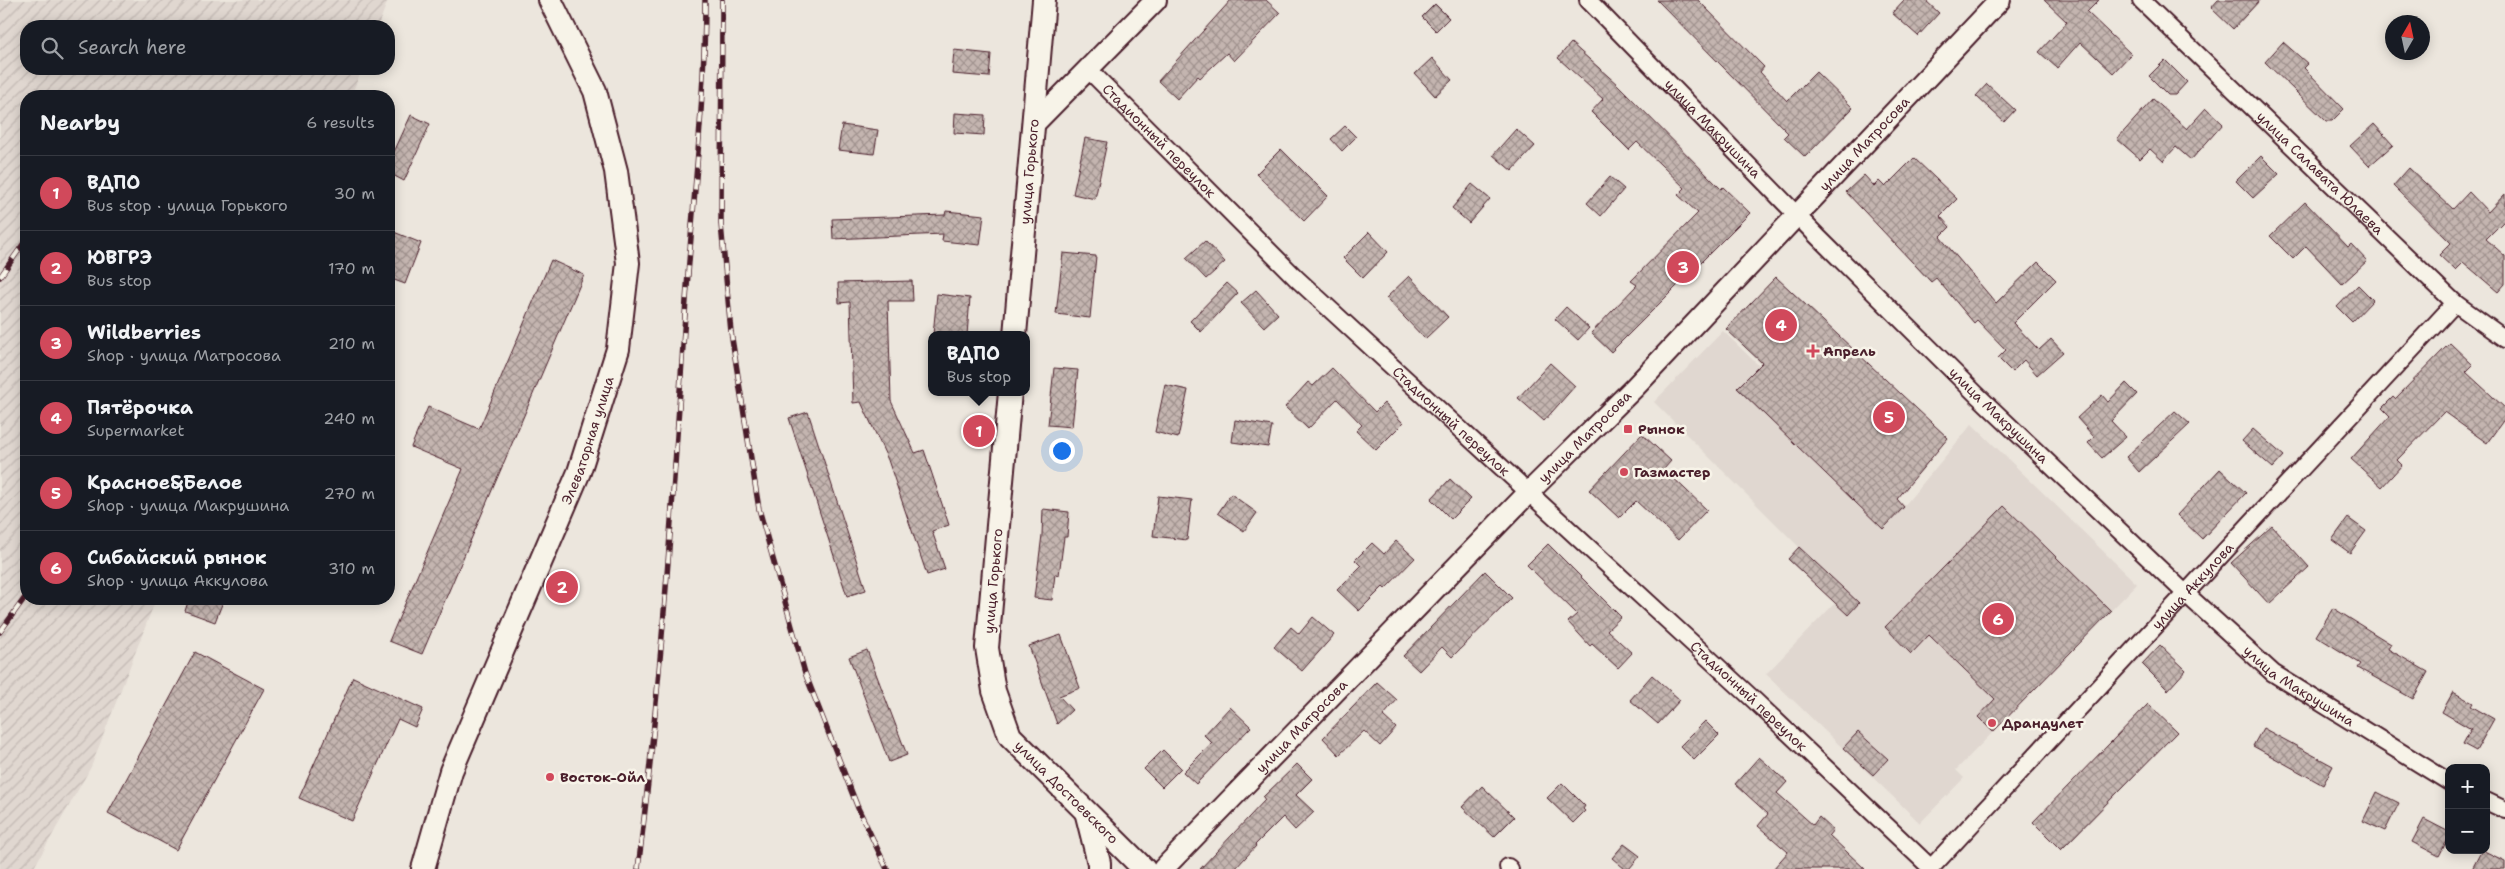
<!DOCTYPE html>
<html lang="en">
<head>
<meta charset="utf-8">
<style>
  :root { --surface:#171b24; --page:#20242c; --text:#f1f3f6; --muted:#9ea1a6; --line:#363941; --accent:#d1495b }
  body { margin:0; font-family:"Shantell Sans",sans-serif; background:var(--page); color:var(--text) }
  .controls { position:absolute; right:15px; bottom:15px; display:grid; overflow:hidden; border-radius:10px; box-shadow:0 2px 12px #0003 }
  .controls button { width:45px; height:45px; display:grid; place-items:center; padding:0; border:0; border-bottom:1px solid var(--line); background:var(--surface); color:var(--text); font:25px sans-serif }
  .compass { position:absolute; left:2385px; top:15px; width:45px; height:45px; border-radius:50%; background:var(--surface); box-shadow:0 2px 12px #0003; rotate:9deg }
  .you { position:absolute; left:1061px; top:450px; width:18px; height:18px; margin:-12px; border:4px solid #fff; border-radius:50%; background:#1a73e8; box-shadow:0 0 0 8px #1a73e833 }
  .badge { display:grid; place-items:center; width:32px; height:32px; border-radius:50%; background:var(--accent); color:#fff; font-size:16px; font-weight:700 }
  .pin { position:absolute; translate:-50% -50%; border:2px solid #fff; box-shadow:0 1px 5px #0006 }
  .popup { position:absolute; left:928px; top:331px; width:102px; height:65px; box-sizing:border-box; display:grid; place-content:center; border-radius:10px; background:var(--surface); filter:drop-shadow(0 1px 4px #0005); font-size:16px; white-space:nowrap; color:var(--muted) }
  .popup b { font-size:19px; color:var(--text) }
  .popup::after { content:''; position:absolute; left:50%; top:100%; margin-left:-10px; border:10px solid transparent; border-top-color:var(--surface) }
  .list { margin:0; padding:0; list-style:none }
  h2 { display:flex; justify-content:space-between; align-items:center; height:65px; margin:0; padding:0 20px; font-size:21px }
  h2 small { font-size:16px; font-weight:400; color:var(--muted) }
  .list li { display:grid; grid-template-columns:32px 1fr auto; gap:15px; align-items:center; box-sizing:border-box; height:75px; padding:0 20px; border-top:1px solid var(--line) }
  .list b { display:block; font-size:19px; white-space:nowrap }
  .list p { margin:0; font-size:16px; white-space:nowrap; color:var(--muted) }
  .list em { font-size:16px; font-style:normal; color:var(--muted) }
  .icon { flex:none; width:28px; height:28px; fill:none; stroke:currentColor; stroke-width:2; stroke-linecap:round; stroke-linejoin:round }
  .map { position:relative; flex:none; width:2505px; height:869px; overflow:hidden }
  .search { position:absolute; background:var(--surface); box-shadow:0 2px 12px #0003; left:20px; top:20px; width:375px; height:55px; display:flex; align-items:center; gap:12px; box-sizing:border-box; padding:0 18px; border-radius:20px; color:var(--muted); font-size:19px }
  .panel { position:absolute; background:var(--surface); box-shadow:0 2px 12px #0003; left:20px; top:90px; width:375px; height:515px; border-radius:20px }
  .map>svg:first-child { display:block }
  .built { fill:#e0d7d0 }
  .industrial { fill:url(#industrial-furrows) }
  .building { fill:url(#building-cross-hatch); stroke:#4a1f2b }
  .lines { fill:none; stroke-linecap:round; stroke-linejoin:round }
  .minor-casing { stroke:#4a1f2b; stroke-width:20 }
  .tertiary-casing { stroke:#4a1f2b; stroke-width:24 }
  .secondary-casing { stroke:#4a1f2b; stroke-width:26 }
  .minor { stroke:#f7f3e8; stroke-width:16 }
  .tertiary { stroke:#f7f3e8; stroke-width:20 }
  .secondary { stroke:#f7f3e8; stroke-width:22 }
  .rail-casing { stroke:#4a1f2b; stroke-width:5.5 }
  .rail { stroke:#f7f3e8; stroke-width:4; stroke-dasharray:11; stroke-linecap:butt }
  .poi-dot { fill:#d1495b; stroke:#f7f3e8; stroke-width:2 }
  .labels { text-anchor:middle; stroke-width:5; stroke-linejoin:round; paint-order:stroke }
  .street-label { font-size:14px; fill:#4a1f2b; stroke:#f7f3e8 }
  .poi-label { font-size:14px; font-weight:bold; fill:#4a1f2b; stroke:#f7f3e8; text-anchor:start }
</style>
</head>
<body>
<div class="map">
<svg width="2505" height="869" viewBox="0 0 2505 869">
  <defs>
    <pattern id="industrial-furrows" width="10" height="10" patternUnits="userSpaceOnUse" patternTransform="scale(1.25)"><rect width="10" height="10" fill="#e0d7d0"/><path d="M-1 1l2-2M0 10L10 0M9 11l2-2" fill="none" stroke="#c2b8b3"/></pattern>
    <pattern id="building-cross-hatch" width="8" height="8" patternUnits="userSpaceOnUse" patternTransform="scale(1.25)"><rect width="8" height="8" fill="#c4b5b0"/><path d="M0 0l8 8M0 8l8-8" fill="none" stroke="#a1938f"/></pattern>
  </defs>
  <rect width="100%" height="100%" fill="#ece6dd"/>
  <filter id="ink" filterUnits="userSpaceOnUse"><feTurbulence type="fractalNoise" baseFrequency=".02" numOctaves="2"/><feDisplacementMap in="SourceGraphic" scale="10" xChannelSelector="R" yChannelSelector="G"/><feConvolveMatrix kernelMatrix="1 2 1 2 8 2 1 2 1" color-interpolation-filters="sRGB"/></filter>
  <g filter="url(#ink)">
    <path class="built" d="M1723,331L1904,506L1972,424L2137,584L1956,770L1964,778L1920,823L1766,674L1835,603L1799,547L1654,402Z"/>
    <path class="industrial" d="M0,0H388L378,26H26V69H362L351,96H26V599H156L91,767L33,869H0Z"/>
    <path class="building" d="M1231,0H1266L1280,13L1234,61L1227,53L1200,78L1198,76L1177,99L1158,81Z
      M1657,0H1698L1764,67L1760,72L1787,101L1816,72L1853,108L1805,157L1784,137L1788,133Z
      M1904,0H1925L1939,13L1918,36L1892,13Z
      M2044,0H2099L2087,12L2131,54L2113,73L2080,42L2057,68L2039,52L2067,22Z
      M2218,0H2260L2233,29L2211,8Z
      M1435,4L1449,18L1436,31L1422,17Z
      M2283,42L2308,64L2304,68L2344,109L2332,121H2326L2265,62Z
      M1571,43L1618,85L1721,189L1723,187L1750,213L1611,352L1591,333L1637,285L1631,281L1698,213L1678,195L1685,188L1637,142L1629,150L1591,112L1603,99L1558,58Z
      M954,50L991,54L989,77L952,74Z
      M1432,58L1452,80L1435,96L1415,74Z
      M2165,60L2187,82L2175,95H2168L2149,76Z
      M1987,84L2015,110L2004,122L1976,96Z
      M2153,99L2187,129L2206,108L2223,124L2191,160L2176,147L2163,161L2150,149L2140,159L2117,139Z
      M955,113L985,115L984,135L954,133Z
      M411,115L430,124L404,181L389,173V163Z
      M2374,124L2393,145L2369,166L2350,146Z
      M842,125L878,130L874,154L838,150Z
      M1345,126L1356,137L1342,151L1331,139Z
      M1516,129L1535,146L1512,171L1493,155Z
      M1085,138L1107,142L1095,199L1073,194Z
      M1281,149L1328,196L1304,221L1256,174Z
      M2261,156L2279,174L2253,198L2236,181Z
      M1914,158L1957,199L1940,216L1950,227L1940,237L1996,303L2038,262L2056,280L2013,323L2039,350L2051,339L2063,352L2037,375L2024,360L2012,372L1998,358L2006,350L1977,320L1974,323L1936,278L1931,282L1846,192L1864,175L1874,186L1879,181L1885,187Z
      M2409,168L2453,209L2469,192L2488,212L2505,194V220L2486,239L2505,256V284L2498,292L2463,262L2455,270L2439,255L2451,243L2393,186Z
      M1610,177L1624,189L1601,216L1587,203Z
      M1472,184L1490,199L1469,223L1452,208Z
      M2305,202L2348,247L2351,244L2367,261L2342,284L2306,246L2293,259L2270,236Z
      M946,211L984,215L980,245L942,241L943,234L833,239L832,219L945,215Z
      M389,230L421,243L405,284L389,278Z
      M1369,232L1388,252L1363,278L1343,258Z
      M1205,241L1225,262L1206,279L1186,258Z
      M1063,253L1096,256L1090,318L1056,314Z
      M551,260L584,275L422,654L389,641L463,469L411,447L428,407L479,429Z
      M1409,276L1448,317L1425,339L1386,298Z
      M1776,277L1948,438L1897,499L1904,507L1883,529L1737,388L1762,363L1726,329Z
      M912,281L913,301H888L891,401L915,453L924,450L949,525L932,531L945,569L927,575L888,460L861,402L853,403L850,302L839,303L838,283Z
      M1227,283L1238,293L1201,332L1190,321Z
      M2358,285L2373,300L2352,322L2337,307Z
      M1256,290L1278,314L1264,327L1241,303Z
      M937,294L970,298L967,335H933Z
      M1566,307L1589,328L1578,340L1555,319Z
      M2450,343L2473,365L2466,372L2505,408V418L2487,443L2444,412L2397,460L2402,465L2382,487L2351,459L2390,416L2382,408L2393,397L2395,399Z
      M1550,363L1575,386L1544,421L1518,398Z
      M1054,368L1078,370L1072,427L1048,425Z
      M1332,368L1375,412L1384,403L1403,423L1376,450L1356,431L1362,425L1337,399L1308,429L1285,407L1308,382L1313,386Z
      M2126,383L2137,394L2111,421L2126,437L2102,458L2088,443L2094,437L2077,418L2102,395L2108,402Z
      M1165,385L1188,390L1178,438L1155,432Z
      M2175,411L2190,424L2139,472L2126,457Z
      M808,412L866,590L847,596L789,418Z
      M1235,420L1272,426L1268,447L1232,442Z
      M2253,429L2284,456L2273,468L2242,441Z
      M1642,434L1671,461L1664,469L1707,510L1678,540L1636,501L1619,518L1589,490Z
      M2220,469L2246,493L2202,539L2177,515Z
      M1450,479L1471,499L1451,519L1431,499Z
      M1231,494L1257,513L1244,531L1218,513Z
      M1158,496L1192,500L1187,540L1153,536Z
      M2004,506L2111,611L1993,732L1978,717L1995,699L1929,635L1911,654L1885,627Z
      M1043,509L1069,512L1067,537H1064L1059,575L1055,574L1052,600L1034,598L1042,535Z
      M2348,518L2366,531L2350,553L2332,540Z
      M2272,526L2309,567L2269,604L2231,563Z
      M1396,541L1415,558L1385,589L1383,587L1359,611L1337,590L1361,566L1355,560L1372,543L1384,554Z
      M1548,544L1621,617L1607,630L1632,653L1618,668L1592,644L1590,646L1568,622L1577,614L1527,565Z
      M1799,547L1859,603L1848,615L1788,559Z
      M1485,571L1512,598L1452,657L1442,647L1419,671L1403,656Z
      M189,599H224L215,622L185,611Z
      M2333,608L2391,644L2388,649L2428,672L2413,699L2358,668L2361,664L2316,636Z
      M1313,617L1334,635L1302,671L1274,647L1291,627L1299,634Z
      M1061,635L1080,688L1059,696L1072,710L1057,724L1029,646Z
      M2160,645L2186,670L2168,690L2142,664Z
      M867,650L907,755L889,762L849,657Z
      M195,652L264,689L176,850L108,813Z
      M1652,675L1680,700L1658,724L1630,700Z
      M353,677L423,709L415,727L398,719L352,821L299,798Z
      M1377,682L1397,700L1383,716L1396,728L1380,746L1364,731L1339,755L1323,738Z
      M2453,692L2473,703L2471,706L2494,719L2476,751L2463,744L2471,729L2442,712Z
      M2148,704L2177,732L2061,850L2033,822Z
      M1230,707L1251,727L1196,784L1183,772L1212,743L1204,735Z
      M1705,721L1719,735L1694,760L1680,746Z
      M2263,728L2333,766L2323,785L2253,746Z
      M1858,732L1888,759L1873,775L1843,748Z
      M1163,750L1181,768L1162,787L1144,769Z
      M1759,757L1787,782L1777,793L1813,825L1819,817L1833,830L1829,835L1865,869H1773L1788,852L1758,826L1768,814L1735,784Z
      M1297,764L1312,779L1296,795L1314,812L1295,830L1283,817L1255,845L1256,846L1235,869H1200L1265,800L1263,797Z
      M1562,783L1585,806L1583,809L1585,811L1573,823L1547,798Z
      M1482,786L1514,817L1494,837L1462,807Z
      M2377,792L2399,803L2385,831L2363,821Z
      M2424,819L2449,832V837L2439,856L2412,842Z
      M1624,844L1640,856L1629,869H1625L1612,858Z
      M2482,850L2505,861V869H2472Z"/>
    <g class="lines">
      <g class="minor-casing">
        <g id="minor">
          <path id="s1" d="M1588,0L1818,237L1976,394L2185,593L2273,673L2449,782"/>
          <path id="s2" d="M2141,0L2455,303L2505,339"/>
          <path id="s3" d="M1088,69L1296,278L1754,700L1931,868"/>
          <path d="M2486,801L2505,810"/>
          <path d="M1508,867L1510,869"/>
          <path id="s4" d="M1930,869L2455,303"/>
        </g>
      </g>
      <g class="tertiary-casing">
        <g id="tertiary">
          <path d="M1033,125L1156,0"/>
          <path id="s5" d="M1163,869L1530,491L1635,387L2000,0"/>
        </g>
      </g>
      <g class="secondary-casing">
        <g id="secondary">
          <path id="s6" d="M1015,335L1044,0"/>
          <path id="s7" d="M1010,392L987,648L994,691L1010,736L1144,869"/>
          <path d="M1087,815L1099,863V869"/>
          <path id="s8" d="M423,869L451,771L579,472L618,349L628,263L616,171L595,91L550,0"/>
        </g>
      </g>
      <use href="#minor" class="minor"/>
      <use href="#tertiary" class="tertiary"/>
      <use href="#secondary" class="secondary"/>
      <g class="rail-casing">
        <path id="rail" d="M722,0L721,224L731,332L759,509L805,673L858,808L887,869
          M0,277L26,240
          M0,632L26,596
          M638,869C661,685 673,500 685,315C692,210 705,105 705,0"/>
      </g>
      <use href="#rail" class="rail"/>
    </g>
  </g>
  <g class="poi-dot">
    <path d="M1810.5 343.5h5v5h5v5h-5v5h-5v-5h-5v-5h5z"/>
    <rect x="1623" y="424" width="10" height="10" rx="2.5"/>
    <circle cx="1624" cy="472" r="5"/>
    <circle cx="1992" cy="723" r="5"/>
    <circle cx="550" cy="777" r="5"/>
  </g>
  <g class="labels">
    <g class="street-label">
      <text dy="5" stroke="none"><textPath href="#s1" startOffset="179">улица Макрушина</textPath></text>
      <text dy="5" stroke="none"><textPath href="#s3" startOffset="101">Стадионный переулок</textPath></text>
      <text dy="5" stroke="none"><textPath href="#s5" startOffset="1009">улица Матросова</textPath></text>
      <text dy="5" stroke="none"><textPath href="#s2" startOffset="249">улица Салавата Юлаева</textPath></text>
      <text dy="5" stroke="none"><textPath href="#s6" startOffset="164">улица Горького</textPath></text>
      <text dy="5" stroke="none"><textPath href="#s1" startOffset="584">улица Макрушина</textPath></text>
      <text dy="5" stroke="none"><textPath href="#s3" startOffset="506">Стадионный переулок</textPath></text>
      <text dy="5" stroke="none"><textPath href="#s5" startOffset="604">улица Матросова</textPath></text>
      <text dy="5" stroke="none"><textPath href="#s8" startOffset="460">Элеваторная улица</textPath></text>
      <text transform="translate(993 581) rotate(-85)" y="5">улица Горького</text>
      <text dy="5" stroke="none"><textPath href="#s4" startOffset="386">улица Аккулова</textPath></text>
      <text dy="5" stroke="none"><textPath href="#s1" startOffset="989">улица Макрушина</textPath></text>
      <text dy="5" stroke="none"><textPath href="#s3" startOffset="911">Стадионный переулок</textPath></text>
      <text dy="5" stroke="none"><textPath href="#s5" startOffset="199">улица Матросова</textPath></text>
      <text dy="5" stroke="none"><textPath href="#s7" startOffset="428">улица Достоевского</textPath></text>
    </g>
    <g class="poi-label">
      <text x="1823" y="356">Апрель</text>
      <text x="1638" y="434">Рынок</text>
      <text x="1634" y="477">Газмастер</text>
      <text x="2002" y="728">Драндулет</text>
      <text x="560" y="782">Восток-Ойл</text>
    </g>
  </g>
</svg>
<div class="controls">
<button>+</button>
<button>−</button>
</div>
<svg class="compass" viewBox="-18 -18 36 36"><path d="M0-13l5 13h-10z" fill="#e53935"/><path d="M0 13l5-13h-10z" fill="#9ea1a6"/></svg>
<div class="you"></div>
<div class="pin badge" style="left:979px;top:431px">1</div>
<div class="popup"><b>ВДПО</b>Bus stop</div>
<div class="pin badge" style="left:562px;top:587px">2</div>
<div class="pin badge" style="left:1683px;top:267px">3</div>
<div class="pin badge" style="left:1781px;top:325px">4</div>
<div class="pin badge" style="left:1889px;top:417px">5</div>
<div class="pin badge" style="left:1998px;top:619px">6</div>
<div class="search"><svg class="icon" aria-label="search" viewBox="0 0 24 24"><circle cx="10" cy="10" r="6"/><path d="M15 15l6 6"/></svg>Search here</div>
<section class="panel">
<h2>Nearby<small>6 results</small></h2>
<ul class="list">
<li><span class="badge">1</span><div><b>ВДПО</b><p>Bus stop · улица Горького</p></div><em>30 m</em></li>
<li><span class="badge">2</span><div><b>ЮВГРЭ</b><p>Bus stop</p></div><em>170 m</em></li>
<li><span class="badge">3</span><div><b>Wildberries</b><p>Shop · улица Матросова</p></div><em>210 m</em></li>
<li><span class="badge">4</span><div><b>Пятёрочка</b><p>Supermarket</p></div><em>240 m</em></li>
<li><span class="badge">5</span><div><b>Красное&amp;Белое</b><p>Shop · улица Макрушина</p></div><em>270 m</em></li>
<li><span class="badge">6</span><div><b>Сибайский рынок</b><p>Shop · улица Аккулова</p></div><em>310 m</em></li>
</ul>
</section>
</div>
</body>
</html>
